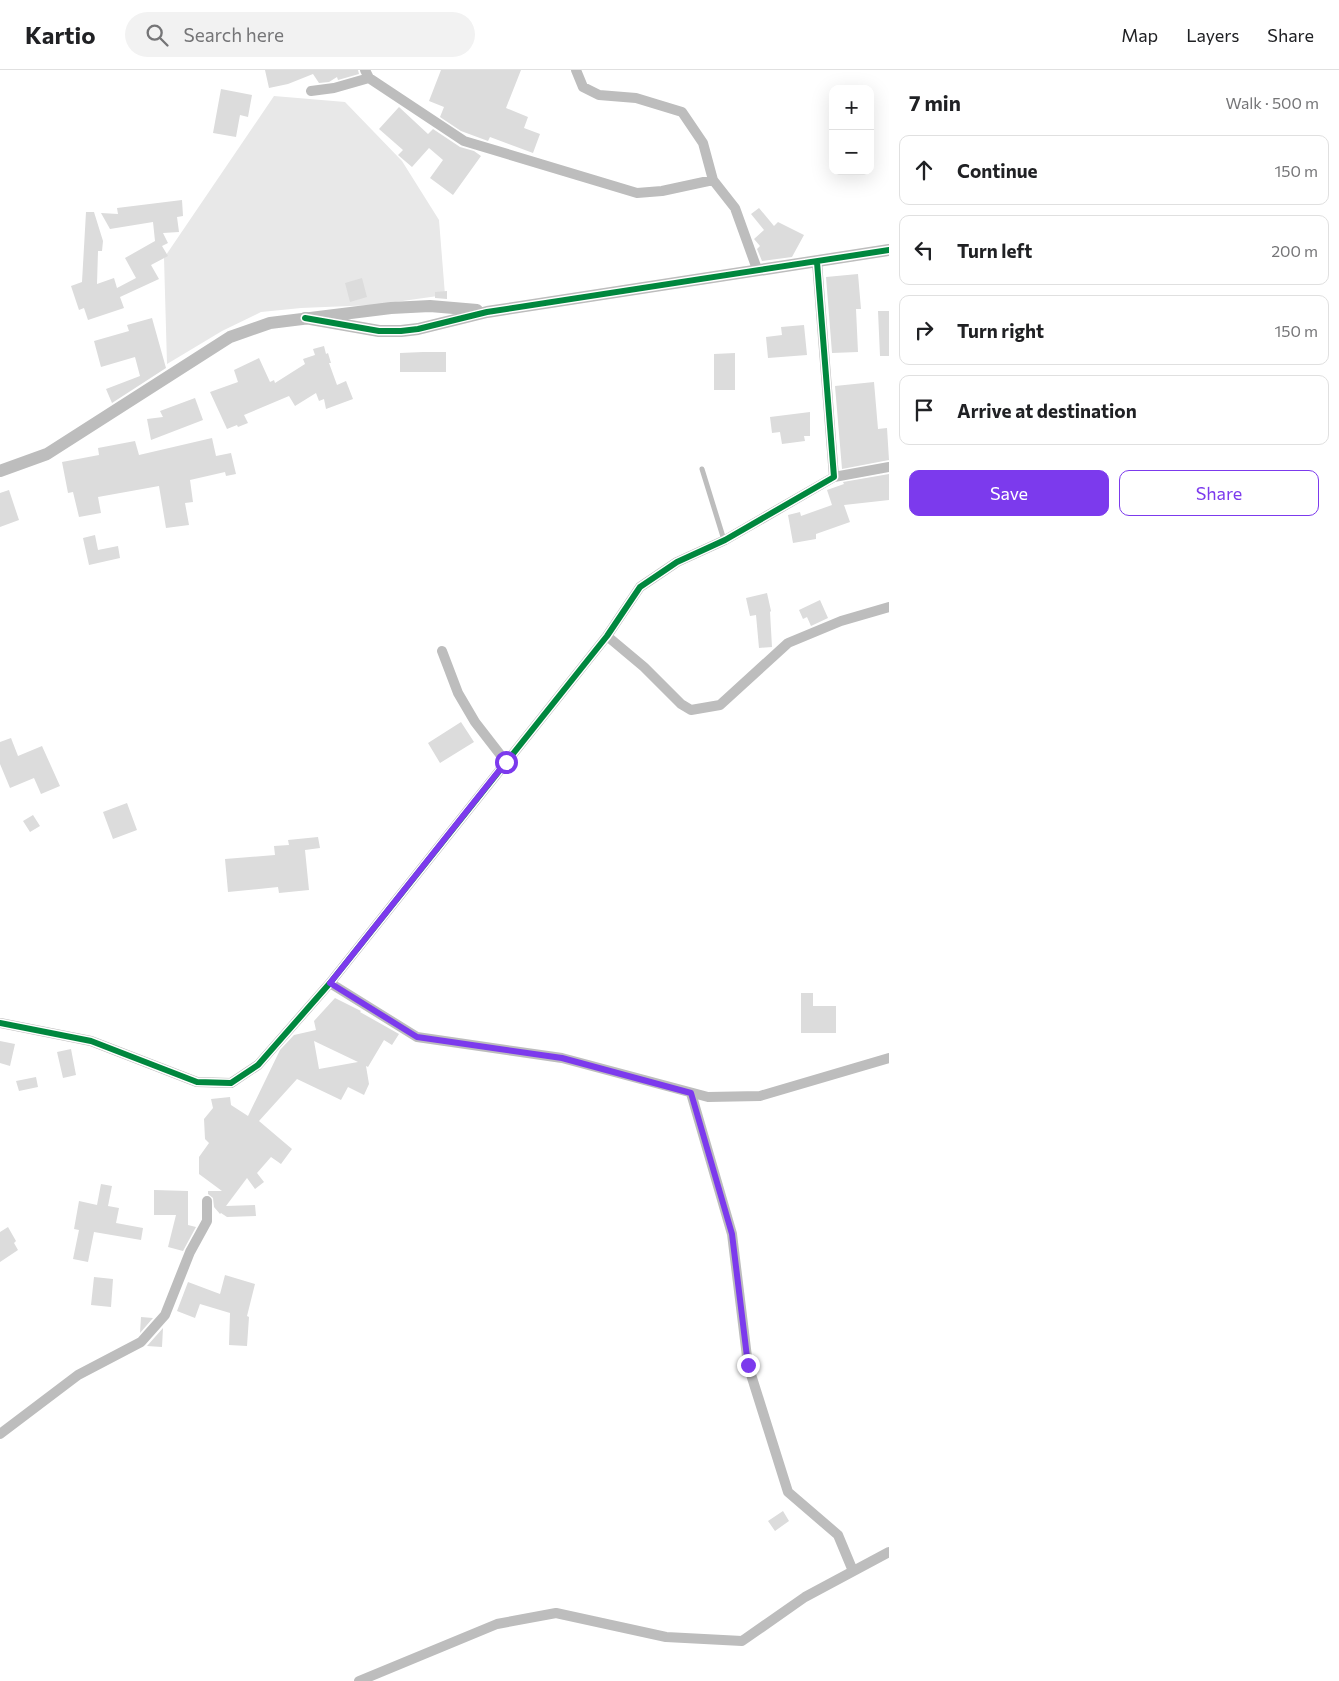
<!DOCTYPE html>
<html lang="en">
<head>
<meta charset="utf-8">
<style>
  :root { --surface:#fff; --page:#f2f2f2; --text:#202124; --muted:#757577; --line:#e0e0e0; --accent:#7c3aed }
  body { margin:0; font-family:Commissioner,sans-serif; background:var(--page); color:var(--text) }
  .controls { position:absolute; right:15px; top:15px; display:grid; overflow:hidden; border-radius:10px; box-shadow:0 5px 20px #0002 }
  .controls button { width:45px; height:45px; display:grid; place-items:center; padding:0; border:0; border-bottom:1px solid var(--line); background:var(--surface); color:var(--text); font:25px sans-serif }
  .stop { position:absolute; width:15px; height:15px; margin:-11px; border:4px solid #7c3aed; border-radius:50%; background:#fff }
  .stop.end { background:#7c3aed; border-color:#fff; box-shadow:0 1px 5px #0008 }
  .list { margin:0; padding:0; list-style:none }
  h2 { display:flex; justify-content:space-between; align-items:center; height:65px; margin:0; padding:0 20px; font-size:21px }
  h2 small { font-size:16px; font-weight:400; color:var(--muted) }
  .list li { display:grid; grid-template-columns:32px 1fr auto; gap:15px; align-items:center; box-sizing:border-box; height:70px; margin:0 10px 10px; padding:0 10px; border:1px solid var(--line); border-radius:10px }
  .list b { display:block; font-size:19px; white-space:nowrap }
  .list em { font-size:16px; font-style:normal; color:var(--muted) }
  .actions { display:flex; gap:10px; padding:15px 20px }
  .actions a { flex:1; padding:11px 0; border:1px solid var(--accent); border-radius:10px; text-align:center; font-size:18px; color:var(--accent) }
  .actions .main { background:var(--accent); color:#fff }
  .icon { flex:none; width:28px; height:28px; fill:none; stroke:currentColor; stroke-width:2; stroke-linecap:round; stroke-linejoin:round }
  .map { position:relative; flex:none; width:889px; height:1611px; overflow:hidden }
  header { display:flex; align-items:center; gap:30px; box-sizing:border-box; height:70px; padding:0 25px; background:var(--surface); border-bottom:1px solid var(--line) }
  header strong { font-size:24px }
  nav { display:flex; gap:28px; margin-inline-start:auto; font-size:18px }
  .search { width:350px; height:45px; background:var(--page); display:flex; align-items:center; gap:12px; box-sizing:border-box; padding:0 18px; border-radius:28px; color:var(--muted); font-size:19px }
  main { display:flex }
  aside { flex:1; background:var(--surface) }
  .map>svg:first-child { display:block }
  .green { fill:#e8e8e8 }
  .building { fill:#dcdcdc; fill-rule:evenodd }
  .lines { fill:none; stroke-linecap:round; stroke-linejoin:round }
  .service { stroke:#bdbdbd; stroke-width:5 }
  .minor { stroke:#bdbdbd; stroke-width:10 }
  .tertiary { stroke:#bdbdbd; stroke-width:12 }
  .cycleway-casing { stroke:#fff; stroke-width:9 }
  .cycleway { stroke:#00873e; stroke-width:6 }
  .route { stroke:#7c3aed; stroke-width:6 }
</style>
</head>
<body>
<header>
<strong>Kartio</strong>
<div class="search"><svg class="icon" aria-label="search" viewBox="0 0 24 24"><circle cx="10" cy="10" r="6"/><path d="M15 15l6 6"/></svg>Search here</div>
<nav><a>Map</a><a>Layers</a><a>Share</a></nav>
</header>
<main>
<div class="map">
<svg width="889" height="1611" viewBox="0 0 889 1611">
  <rect width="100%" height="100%" fill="#fff"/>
  <path class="green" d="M274,26L345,32L402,91L439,150L445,225L374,235L301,238L261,242L222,261L167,294L164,188Z"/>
  <path class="building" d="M265,0H358L359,4L338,10L337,7L329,12L319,13L313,4L288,14L269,18Z
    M441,0H521L506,38L528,47L524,58L540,64L533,83L490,67L488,71L461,61L440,47L444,37L429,31Z
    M221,19L252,25L248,47L240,45L236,67L213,63Z
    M399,37L428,64L433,59L460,77L474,81L481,86L453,125L430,108L443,90L429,78L412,97L398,85L403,80L379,59Z
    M182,130L183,146L177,147L179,162L163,163L168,173L162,176L168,186L151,195L159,209L120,227L124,238L88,250L84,238L79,240L71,216L82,212L86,142H94L103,171L102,181H98L97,214L114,208L117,218L136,208L125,188L155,171L153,152L110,159L101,143L118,144L117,138Z
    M759,138L774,156L778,152L804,165L792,187L762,191L757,179L760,176L754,169L764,160L751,144Z
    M858,204L861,239H856L858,282L832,283L826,207Z
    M362,208L367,227L350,232L345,213Z
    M447,221V229L435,228V222Z
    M878,241H889V286H880Z
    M152,248L166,298L112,333L106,319L140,306L135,287L101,297L94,271L129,261L127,255Z
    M804,255L807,285L768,288L766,267L782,265L781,257Z
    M324,276L326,284L328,283L331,293H329L337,315L346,311L353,329L326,339L324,329L319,331L316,323L295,336L289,326L244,345L248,353L238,357L237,355L227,359L210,322L238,312L234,300L259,288L270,312L274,310L275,313L305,294L303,289L315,285L313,279Z
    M423,282H446V302H400V283Z
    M735,283V320H714V284Z
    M874,312L878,359L887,358L889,390L842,399L835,316Z
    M195,328L203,350L151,370L147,349L163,347L160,341Z
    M810,342V366H804L805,371L782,374L780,362L772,363L770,347Z
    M212,368L216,386L231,383L236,404L226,406L225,402L190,410L193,432L185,433L189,455L166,458L159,416L98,427L101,443L79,447L73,422L68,423L62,392L99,385L98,378L135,371L139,385Z
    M889,404V430L844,435L850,452L816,464V469L793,473L788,445L800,442L801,446L832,435L827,420L844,414L843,412Z
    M9,420L19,450L0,457V423Z
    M95,465L98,480L118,476L120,488L89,495L83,468Z
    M767,523L771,541L770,542L772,577L759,578L756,545L750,546L746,528Z
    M820,530L828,548L811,556L807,547L803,549L799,540Z
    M461,652L474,672L440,693L428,673Z
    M11,668L18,686L42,676L60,716L41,724L34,708L10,718L0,694V672Z
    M127,733L137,760L113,769L103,742Z
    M33,745L40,756L30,762L23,751Z
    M318,767L320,778L305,780L309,820L279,823L278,817L228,822L225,789L275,785L274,776L289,775L288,770Z
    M801,923H813V936H836V963H801Z
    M335,928L361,941L360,942L399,964L392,975L384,970L368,997L366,996L369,1014L364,1025L348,1017L341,1030L297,1009L259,1051L292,1079L281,1094L271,1087L257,1103L264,1112L255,1119L247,1108L226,1136L255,1135L256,1146L227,1147L221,1143L220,1144L214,1137L213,1128L208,1124V1121H222L199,1104V1087L209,1073L205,1069L204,1049L213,1038L211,1029L230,1027L231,1035L248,1046L280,980L294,965L316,960L314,951ZM314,971L358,992L319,999Z
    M0,971L15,974L10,996L0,993Z
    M71,979L76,1005L63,1008L57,982Z
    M36,1007L38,1017L19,1021L16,1011Z
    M101,1114L112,1116L108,1136L119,1138L116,1153L143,1158L141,1170L94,1162L88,1192L73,1189L79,1160L74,1159L79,1131L97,1135Z
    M154,1120L188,1121V1155L196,1157L183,1181L168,1177L176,1145H154Z
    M8,1157L16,1171L14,1173L18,1180L0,1192V1162Z
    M225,1205L255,1214L247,1246L249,1247L247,1276L229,1275L230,1243L200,1234L195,1248L177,1241L188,1212L220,1224Z
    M94,1207L113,1209L111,1237L91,1235Z
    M141,1247L153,1248L140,1263Z
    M163,1258L162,1277L147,1276Z
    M783,1441L789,1451L775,1461L768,1451Z"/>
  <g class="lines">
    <path class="service" d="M702,399L724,470"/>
    <path class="minor" d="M365,0L369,8L464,71L637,123L662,121L713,110L735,138L757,199
      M576,0L583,17L599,25L636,28L682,42L703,73L713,110
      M311,21L334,18L369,8
      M834,407L889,397
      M607,566L644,597L681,634L691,640L720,635L788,573L841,551L889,537
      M442,581L458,623L475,652L506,692
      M330,913L417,967L562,988L708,1027L760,1026L889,988
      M0,953L91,971L197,1012L231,1013L258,995L330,913L607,566L640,517L677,492L725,470L834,407L817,192
      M691,1023L732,1164L748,1295L788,1422L838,1465L853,1501
      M0,1364L78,1305L141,1272L165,1245L190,1182L207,1151V1131
      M359,1611L497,1554L556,1543L666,1567L742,1571L805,1527L889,1482"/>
    <path class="tertiary" d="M305,248L379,261H401L418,259L487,242L889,180
      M0,401L47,384L230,267L270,253L391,238L430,236L477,240"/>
    <g class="cycleway-casing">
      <path id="cycleway" d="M305,248L379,261H401L418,259L487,242L889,180
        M0,953L91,971L197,1012L231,1013L258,995L330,913L607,566L640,517L677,492L725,470L834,407L817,192"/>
    </g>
    <use href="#cycleway" class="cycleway"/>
  </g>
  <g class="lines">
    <path class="route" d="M506,692L330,913L417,967L562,988L691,1023L732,1164L748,1295"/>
  </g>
</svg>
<div class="controls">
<button>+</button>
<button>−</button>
</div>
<div class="stop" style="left:506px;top:692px"></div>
<div class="stop end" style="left:748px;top:1295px"></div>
</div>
<aside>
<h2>7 min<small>Walk · 500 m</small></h2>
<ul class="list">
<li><svg class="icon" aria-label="ahead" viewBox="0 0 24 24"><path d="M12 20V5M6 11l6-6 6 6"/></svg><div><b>Continue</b></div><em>150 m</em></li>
<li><svg class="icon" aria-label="left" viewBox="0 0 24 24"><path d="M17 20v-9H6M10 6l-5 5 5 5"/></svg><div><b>Turn left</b></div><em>200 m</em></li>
<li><svg class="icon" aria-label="right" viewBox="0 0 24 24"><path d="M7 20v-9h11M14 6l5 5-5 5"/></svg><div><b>Turn right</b></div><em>150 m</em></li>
<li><svg class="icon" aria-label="arrive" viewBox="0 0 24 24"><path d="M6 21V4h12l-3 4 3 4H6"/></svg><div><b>Arrive at destination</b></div></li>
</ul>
<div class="actions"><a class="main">Save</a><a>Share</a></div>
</aside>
</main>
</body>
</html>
